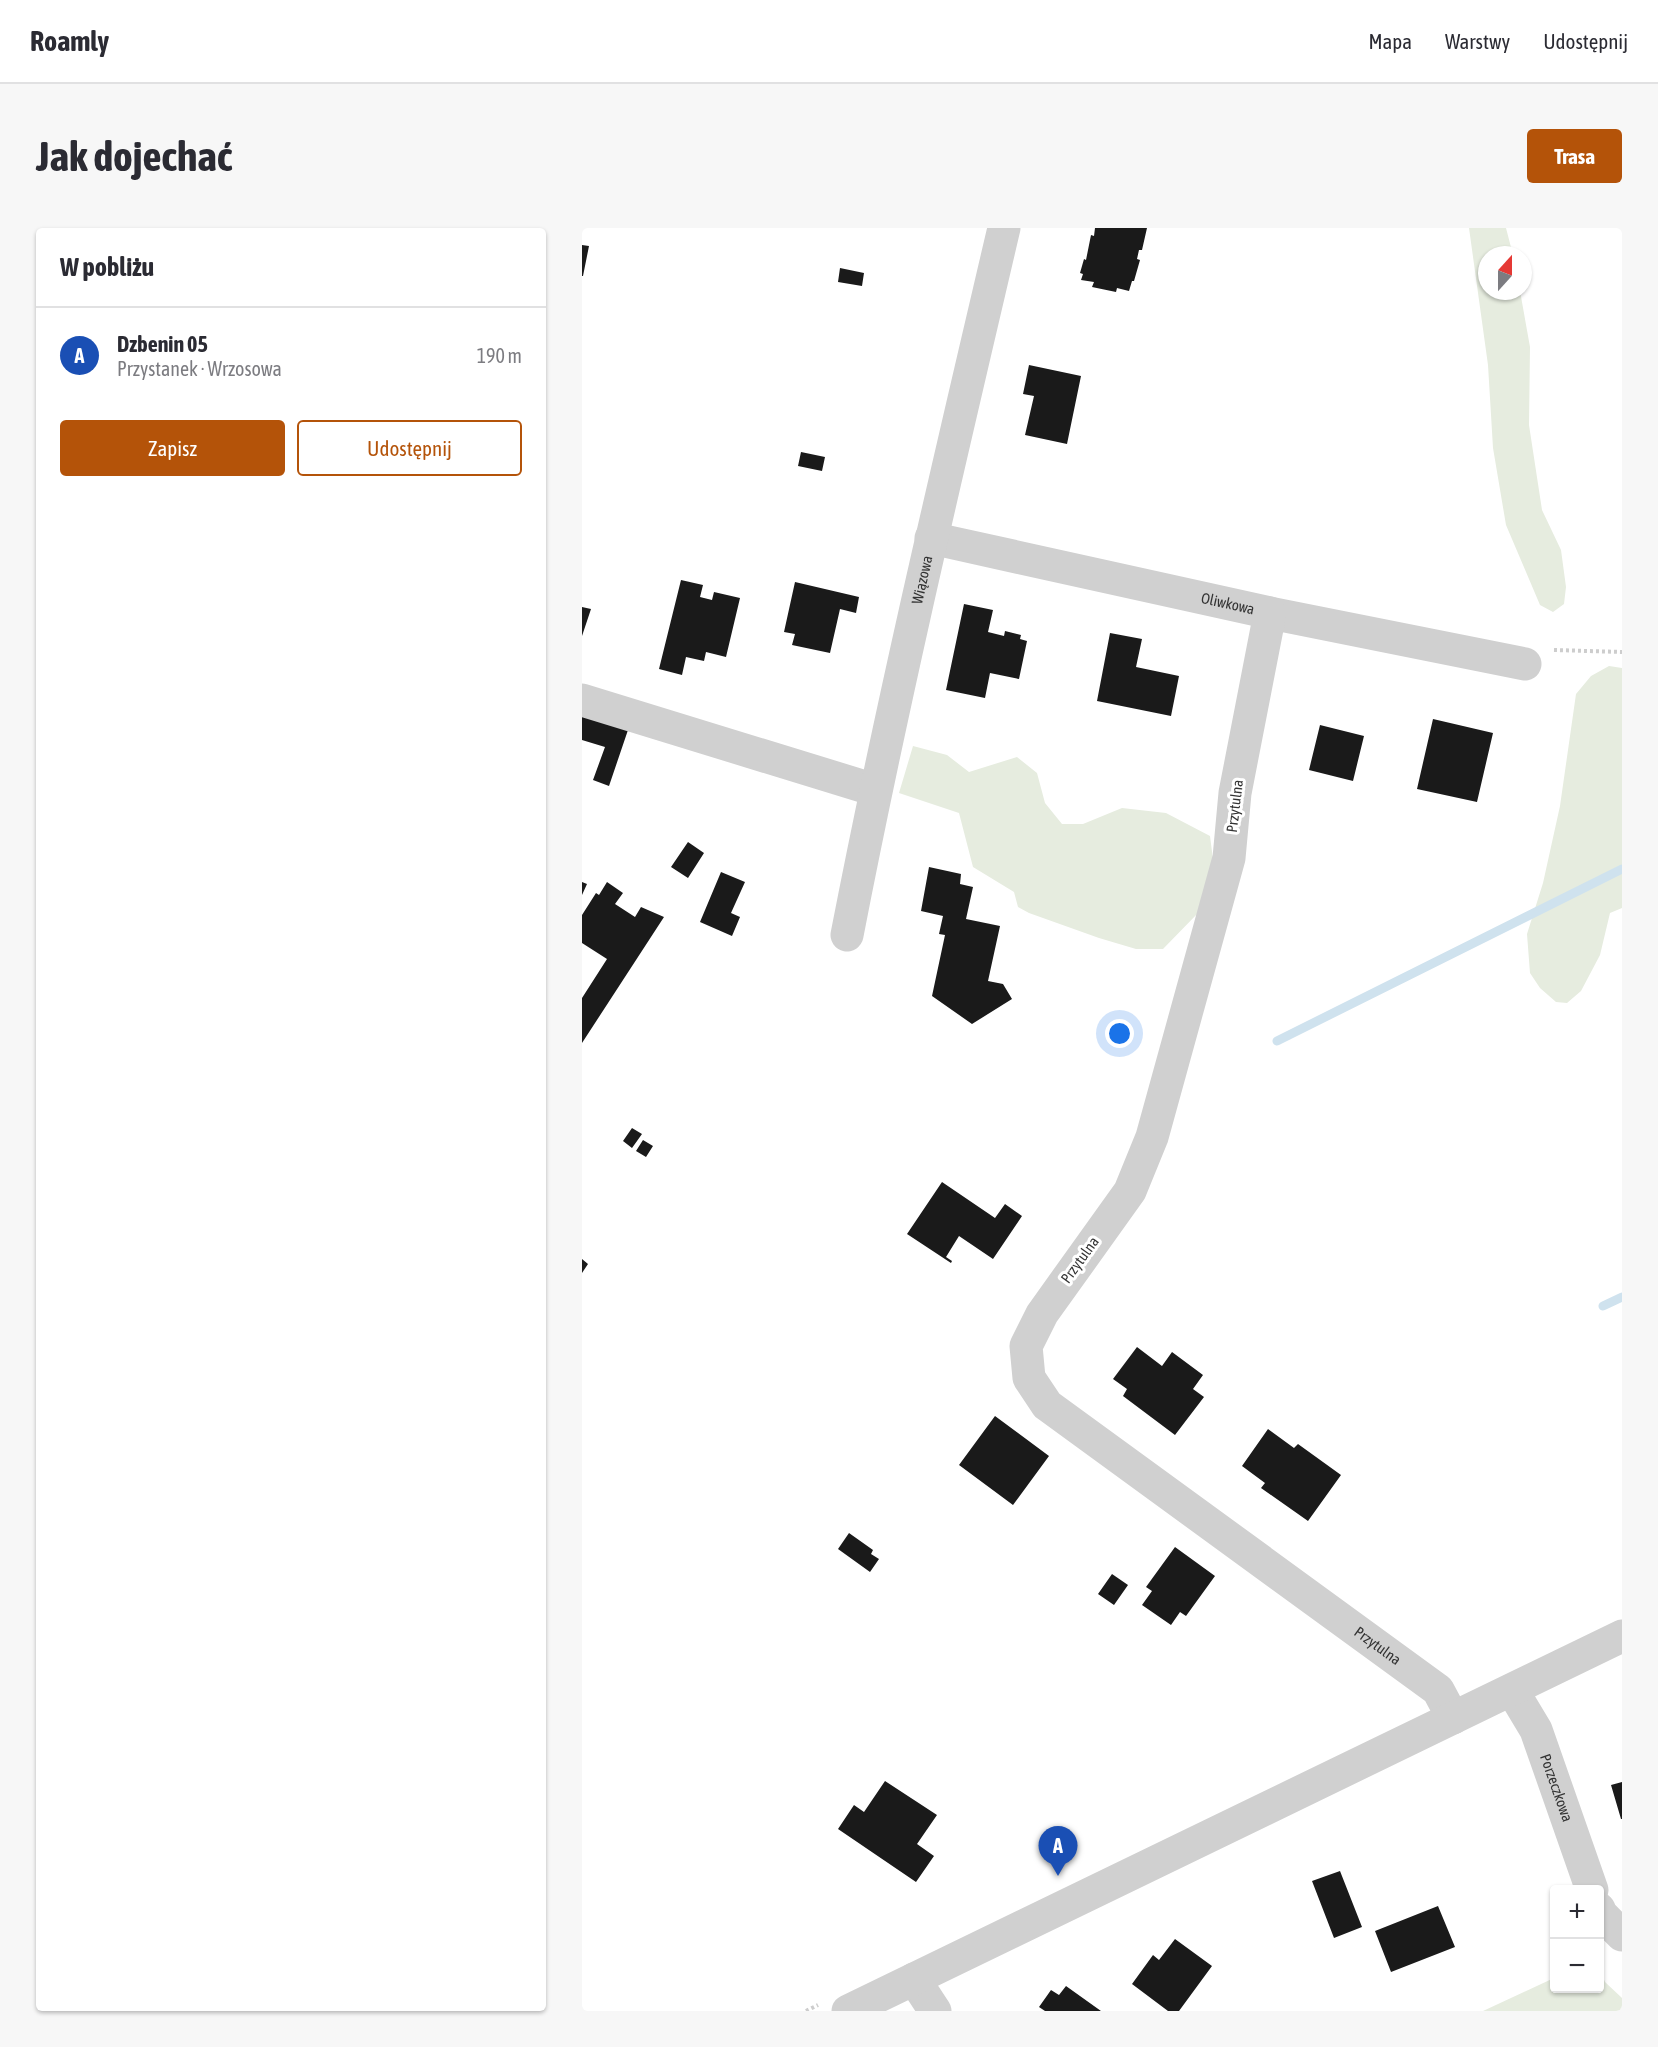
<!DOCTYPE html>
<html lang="pl">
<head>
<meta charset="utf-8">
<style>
  :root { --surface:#fff; --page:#f7f7f7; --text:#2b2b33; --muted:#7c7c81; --line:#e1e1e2; --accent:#b45309 }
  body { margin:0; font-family:"Asap Condensed",sans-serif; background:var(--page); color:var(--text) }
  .controls { position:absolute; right:18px; bottom:18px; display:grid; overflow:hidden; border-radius:6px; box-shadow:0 2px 4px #0004 }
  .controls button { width:54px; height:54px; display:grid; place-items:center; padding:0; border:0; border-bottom:2px solid var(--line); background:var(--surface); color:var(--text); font:30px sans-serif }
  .compass { position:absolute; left:896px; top:18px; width:54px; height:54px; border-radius:50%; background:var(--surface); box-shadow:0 2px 4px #0004; rotate:21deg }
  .you { position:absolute; left:538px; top:806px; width:21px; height:21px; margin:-15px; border:4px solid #fff; border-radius:50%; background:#1a73e8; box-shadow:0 0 0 9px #1a73e833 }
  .badge { display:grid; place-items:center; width:39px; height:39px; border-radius:50%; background:var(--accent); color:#fff; font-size:20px; font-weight:700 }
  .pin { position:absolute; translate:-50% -50px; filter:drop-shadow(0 2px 3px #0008) }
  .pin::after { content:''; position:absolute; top:32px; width:21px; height:18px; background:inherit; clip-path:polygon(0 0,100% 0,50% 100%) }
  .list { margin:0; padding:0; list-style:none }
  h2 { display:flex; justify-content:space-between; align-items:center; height:78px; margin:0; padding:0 24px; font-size:26px }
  h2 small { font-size:20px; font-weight:400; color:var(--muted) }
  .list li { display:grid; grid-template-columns:39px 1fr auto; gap:18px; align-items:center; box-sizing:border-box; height:96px; padding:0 24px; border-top:2px solid var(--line) }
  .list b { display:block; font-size:22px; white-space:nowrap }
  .list p { margin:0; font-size:20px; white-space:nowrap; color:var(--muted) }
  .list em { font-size:20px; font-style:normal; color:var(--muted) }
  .actions { display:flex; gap:12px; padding:18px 24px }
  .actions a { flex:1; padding:14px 0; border:2px solid var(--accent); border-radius:6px; text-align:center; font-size:21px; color:var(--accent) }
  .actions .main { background:var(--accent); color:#fff }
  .map { position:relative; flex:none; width:1040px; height:1783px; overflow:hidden; border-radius:6px }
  header { display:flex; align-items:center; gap:36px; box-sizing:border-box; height:84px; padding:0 30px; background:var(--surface); border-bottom:2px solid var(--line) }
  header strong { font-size:28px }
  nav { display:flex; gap:33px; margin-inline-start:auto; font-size:21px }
  .intro { display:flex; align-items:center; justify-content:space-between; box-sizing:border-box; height:144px; padding:0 36px }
  h1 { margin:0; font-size:42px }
  .button { padding:15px 27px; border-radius:6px; background:var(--accent); color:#fff; font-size:21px; font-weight:700 }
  main { display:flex; gap:36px; padding:0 36px }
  aside { flex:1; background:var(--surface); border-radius:6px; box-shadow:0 2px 4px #0004 }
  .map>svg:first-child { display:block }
  .green { fill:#e6ecdf }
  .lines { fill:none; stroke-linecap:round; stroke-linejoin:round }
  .stream { stroke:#cfe2ee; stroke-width:9 }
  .building { fill:#1a1a1a }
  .path { stroke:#cdcdcd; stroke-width:4; stroke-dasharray:3 3; stroke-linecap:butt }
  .minor { stroke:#d0d0d0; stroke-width:33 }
  .labels { text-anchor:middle; stroke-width:6; stroke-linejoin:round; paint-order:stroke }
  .street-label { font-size:15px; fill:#333; stroke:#fff }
</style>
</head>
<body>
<header>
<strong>Roamly</strong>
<nav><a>Mapa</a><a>Warstwy</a><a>Udostępnij</a></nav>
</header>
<div class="intro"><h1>Jak dojechać</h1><a class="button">Trasa</a></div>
<main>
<aside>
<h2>W pobliżu<small></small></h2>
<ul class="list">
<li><span class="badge" style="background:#1a4fb4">A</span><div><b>Dzbenin 05</b><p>Przystanek · Wrzosowa</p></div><em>190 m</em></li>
</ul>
<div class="actions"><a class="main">Zapisz</a><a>Udostępnij</a></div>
</aside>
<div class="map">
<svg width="1040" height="1783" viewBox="0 0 1040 1783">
  <rect width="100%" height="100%" fill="#fff"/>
  <path class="green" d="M887,0H924L931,27H905V63H938L948,119L947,197L960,282L979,322L984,359L982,376L971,384L958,377L924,297L911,220L906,137Z
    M1027,438L1040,440V680L1028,685L1018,727L999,763L985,775L974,774L958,760L948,745L945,706L961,655L978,578L994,466L1009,448Z
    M331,518L365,527L387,544L435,529L455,545L463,575L480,596H501L540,580L584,585L628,608L632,639L618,683L581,721H554L517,710L447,685L436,679L432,664L391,639L377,585L317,565Z
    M1018,1742L1023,1754L1040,1770V1783H901L972,1750V1760H1017Z"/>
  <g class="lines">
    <path class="stream" d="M695,813L1040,641
      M1021,1078L1040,1069"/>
  </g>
  <path class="building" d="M513,0H565L560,22H557L555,31L558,32L552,53H550L547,63L535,60L534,64L510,59L512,54L499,52L501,46L498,45L502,31L504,32L509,7L512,8Z
    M0,17L7,18L1,48H0Z
    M258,40L282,45L280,58L256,54Z
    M447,137L499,148L485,216L443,207L452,168L441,166Z
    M219,224L243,229L240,243L216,238Z
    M99,352L121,357L118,369L130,372L132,364L158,370L144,429L124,424L122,433L104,429L100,447L77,441Z
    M213,354L277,369L274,385L258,381L248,425L210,417L213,406L202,404Z
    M382,376L411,382L406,404L422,408L423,403L439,407L438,411L445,413L437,451L408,445L403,470L364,462Z
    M0,379L9,381L0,408Z
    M528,405L560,411L554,439L597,448L589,488L515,473Z
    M0,486L46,502L27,558L11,552L23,519L0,512Z
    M851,491L911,505L895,574L835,561Z
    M738,497L782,508L771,553L727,542Z
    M106,614L122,625L106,650L89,639Z
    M347,639L379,646L378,656L391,659L384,691L418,698L406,753L421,756L430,771L390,796L350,768L363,707L357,706L361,688L339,683Z
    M139,644L163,654L149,685L158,689L150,708L118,694Z
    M0,654L5,656L0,667Z
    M25,654L41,665L33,676L53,689L59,679L82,689L0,815V770L25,731L0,715V687L14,665L17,667Z
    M50,900L60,906L50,920L41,913Z
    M61,912L71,918L64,929L54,923Z
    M360,954L413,990L423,976L440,988L411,1031L377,1008L364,1029L370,1033L369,1035L325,1006Z
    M0,1031L6,1036L0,1045Z
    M555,1119L580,1138L590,1124L621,1147L611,1161L622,1169L593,1207L541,1168L545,1161L531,1151Z
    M413,1188L467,1228L431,1277L377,1237Z
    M686,1201L712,1220L716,1216L759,1247L726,1293L679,1260L683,1255L660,1238Z
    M267,1305L291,1322L289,1326L297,1331L288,1344L256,1321Z
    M593,1319L633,1348L604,1388L598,1384L589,1397L560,1377L570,1363L564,1359Z
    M530,1346L546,1357L532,1377L516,1366Z
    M303,1553L355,1587L335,1616L352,1628L334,1654L256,1601L272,1577L282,1584Z
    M1040,1554V1591H1039L1029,1557Z
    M758,1643L780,1699L752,1710L730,1653Z
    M856,1678L873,1719L809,1744L793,1703Z
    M593,1711L630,1738L597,1783H586L550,1756L571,1727L577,1732Z
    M484,1758L519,1783H463L457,1779L469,1762L477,1767Z"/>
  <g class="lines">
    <path class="path" d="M972,422L1040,424
      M224,1783L236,1777"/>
    <g class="minor">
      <path id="s1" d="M349,310L688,385L943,436"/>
      <path id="s2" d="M688,385L653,565L647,630L570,909L548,963L460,1086L444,1118L447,1150L465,1177L856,1462L871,1490"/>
      <path d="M0,472L293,562"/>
      <path id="s3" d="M265,707C311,470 367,235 422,0"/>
      <path id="s4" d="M930,1462L954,1502L1010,1662"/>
      <path d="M1017,1681L1019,1686L1040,1707"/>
      <path d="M332,1751L353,1783"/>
      <path d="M266,1783L1040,1408"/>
    </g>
  </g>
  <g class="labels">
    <g class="street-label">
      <text dy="5" stroke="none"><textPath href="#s3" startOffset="363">Wiązowa</textPath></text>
      <text dy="5" stroke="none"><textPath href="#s1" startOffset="304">Oliwkowa</textPath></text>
      <text transform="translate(653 578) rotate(-83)" y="5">Przytulna</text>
      <text transform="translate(498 1032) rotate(-54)" y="5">Przytulna</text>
      <text dy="5" stroke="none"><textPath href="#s2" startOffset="1257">Przytulna</textPath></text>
      <text dy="5" stroke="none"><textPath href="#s4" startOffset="108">Porzeczkowa</textPath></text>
    </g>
  </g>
</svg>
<div class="controls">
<button>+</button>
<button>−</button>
</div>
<svg class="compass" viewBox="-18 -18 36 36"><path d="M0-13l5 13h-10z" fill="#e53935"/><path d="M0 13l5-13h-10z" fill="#7c7c81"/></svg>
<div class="you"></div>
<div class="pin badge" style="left:476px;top:1648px;background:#1a4fb4">A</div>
</div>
</main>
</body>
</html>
